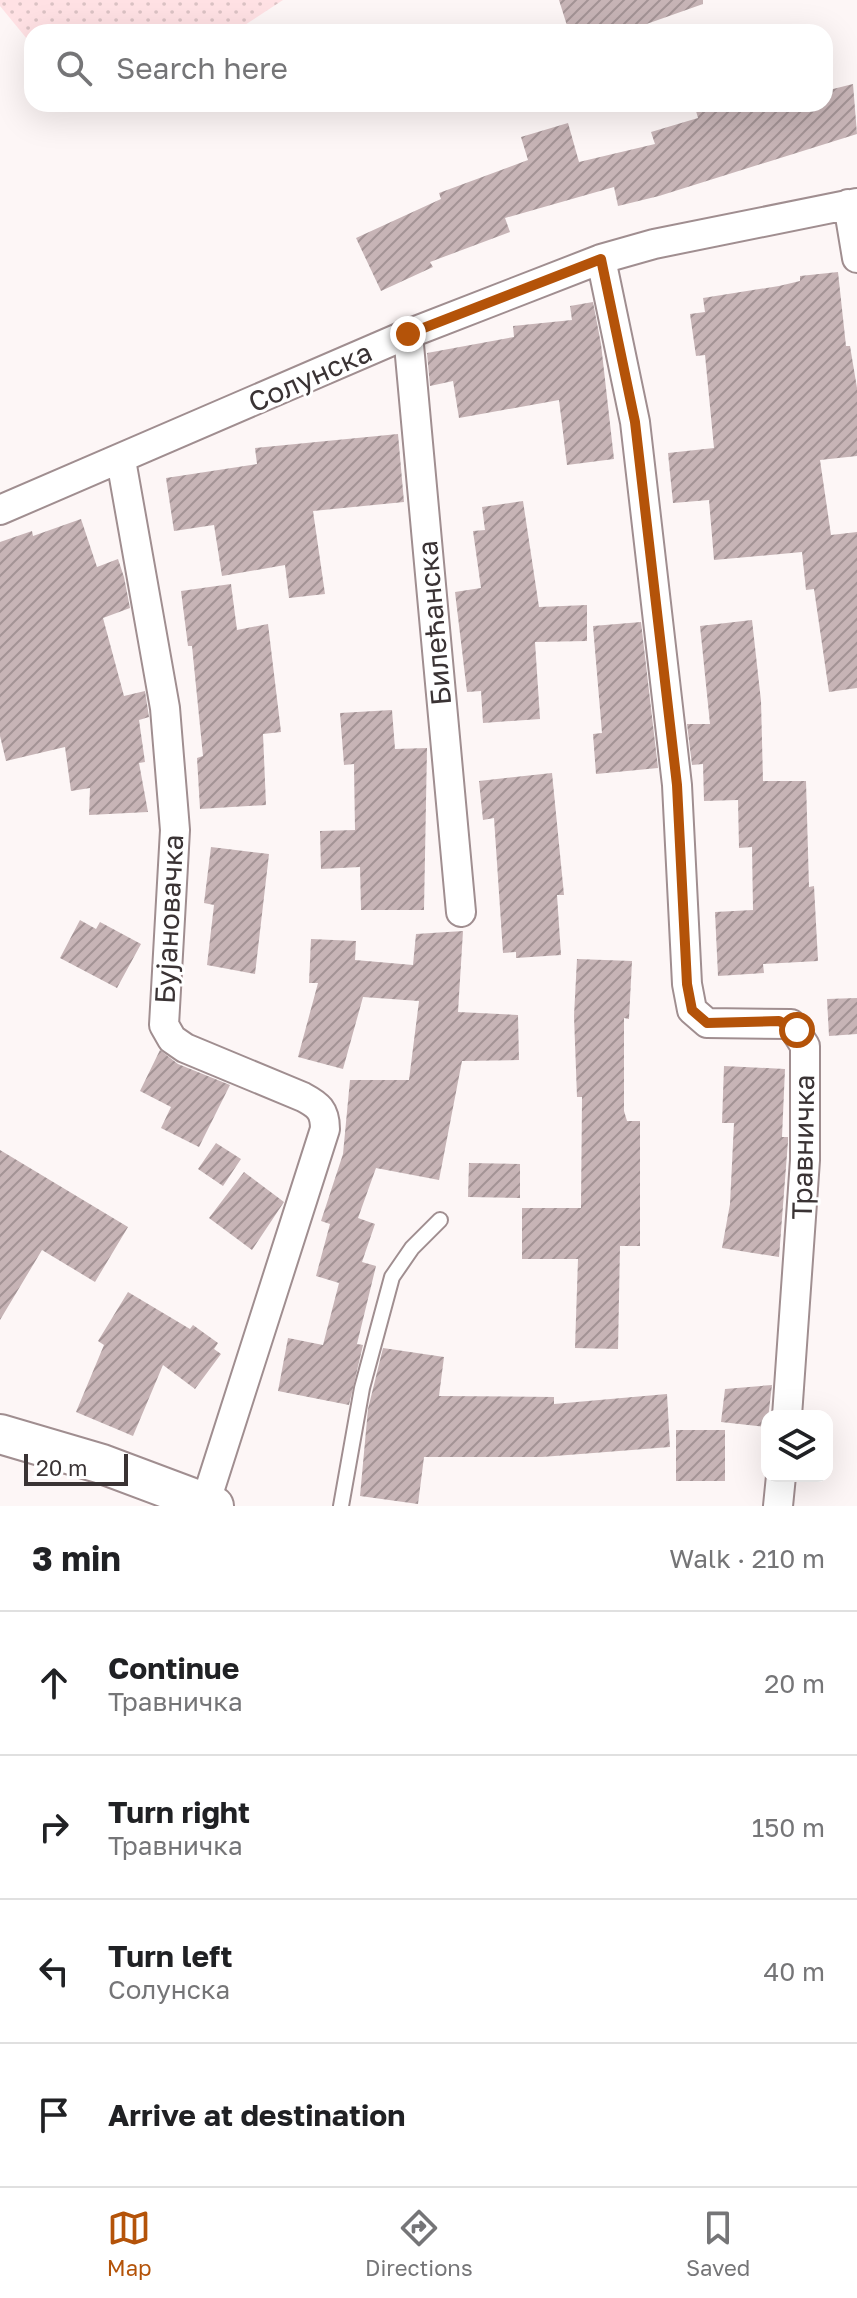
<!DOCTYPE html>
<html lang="en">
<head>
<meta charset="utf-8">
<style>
  :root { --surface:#fff; --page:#f6f6f6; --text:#202124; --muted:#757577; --line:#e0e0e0; --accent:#b45309 }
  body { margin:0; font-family:"Golos Text",sans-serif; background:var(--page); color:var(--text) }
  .controls { position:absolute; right:24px; bottom:24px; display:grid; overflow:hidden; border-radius:16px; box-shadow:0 8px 32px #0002 }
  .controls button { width:72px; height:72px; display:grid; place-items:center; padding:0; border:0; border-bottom:2px solid var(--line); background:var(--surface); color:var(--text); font:40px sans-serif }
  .scale { position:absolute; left:24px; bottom:20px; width:104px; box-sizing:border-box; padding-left:8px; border:4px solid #3a3334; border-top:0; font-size:22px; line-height:28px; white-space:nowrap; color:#3a3334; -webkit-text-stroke:6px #fff; paint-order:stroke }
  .stop { position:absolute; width:24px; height:24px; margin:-18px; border:6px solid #b45309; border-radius:50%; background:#fff }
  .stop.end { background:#b45309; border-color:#fff; box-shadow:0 2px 8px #0008 }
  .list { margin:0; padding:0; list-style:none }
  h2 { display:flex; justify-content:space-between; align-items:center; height:104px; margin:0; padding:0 32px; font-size:34px }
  h2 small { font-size:26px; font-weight:400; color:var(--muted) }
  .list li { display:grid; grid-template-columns:52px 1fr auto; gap:24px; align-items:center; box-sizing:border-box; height:144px; padding:0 32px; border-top:2px solid var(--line) }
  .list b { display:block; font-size:30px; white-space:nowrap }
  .list p { margin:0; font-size:26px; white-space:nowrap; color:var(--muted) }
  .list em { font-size:26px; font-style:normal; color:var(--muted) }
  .icon { flex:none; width:44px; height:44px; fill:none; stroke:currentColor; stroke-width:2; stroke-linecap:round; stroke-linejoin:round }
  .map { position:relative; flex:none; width:857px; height:1506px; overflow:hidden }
  .search { position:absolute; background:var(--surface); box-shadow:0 8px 32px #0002; left:24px; right:24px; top:24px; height:88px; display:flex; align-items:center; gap:20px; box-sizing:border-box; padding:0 28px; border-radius:24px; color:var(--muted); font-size:30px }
  .sheet { height:680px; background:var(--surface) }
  nav { display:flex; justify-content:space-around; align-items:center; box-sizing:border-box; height:112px; border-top:2px solid var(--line); background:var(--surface); font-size:22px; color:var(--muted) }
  nav a { display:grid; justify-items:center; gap:4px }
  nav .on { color:var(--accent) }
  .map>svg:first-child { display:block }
  .grass { fill:url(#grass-dots) }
  .building { fill:url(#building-hatch) }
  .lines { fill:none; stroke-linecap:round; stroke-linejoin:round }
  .lane-casing { stroke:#a08e90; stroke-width:18 }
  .street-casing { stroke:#a08e90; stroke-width:32 }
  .secondary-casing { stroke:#a08e90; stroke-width:42 }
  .lane { stroke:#fff; stroke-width:14 }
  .street { stroke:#fff; stroke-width:28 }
  .secondary { stroke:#fff; stroke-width:38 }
  .route { stroke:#b45309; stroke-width:10 }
  .labels { text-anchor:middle; stroke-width:6; stroke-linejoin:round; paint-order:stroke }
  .street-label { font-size:28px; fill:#3a3334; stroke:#fff }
</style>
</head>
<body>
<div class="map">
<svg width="857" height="1506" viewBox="0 0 857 1506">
  <defs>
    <pattern id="grass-dots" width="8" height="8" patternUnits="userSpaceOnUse" patternTransform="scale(2)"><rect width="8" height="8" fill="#ffe1e4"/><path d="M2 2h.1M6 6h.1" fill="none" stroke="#dbc2c4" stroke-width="1.8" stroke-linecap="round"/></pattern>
    <pattern id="building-hatch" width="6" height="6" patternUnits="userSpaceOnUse" patternTransform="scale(2)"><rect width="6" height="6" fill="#c7b4b6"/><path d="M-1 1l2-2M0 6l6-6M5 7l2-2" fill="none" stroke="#a39395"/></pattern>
  </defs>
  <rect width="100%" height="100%" fill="#fdf6f6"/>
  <path class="grass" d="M0,0H283L234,32H32V45L0,6Z"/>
  <path class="building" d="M559,0H703V4L624,32H569Z
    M853,84L857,134L659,196L618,206L614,187L505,218L510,232L430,262L433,267L381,291L356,238L441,199L439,193L528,160L521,137L568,123L579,162L655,144L651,132L698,118L694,104H825V91Z
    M838,272L846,346H850L857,388V456L820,460L831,535L857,532V688L829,692L814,589L806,590L802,552L714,560L709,500L673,503L668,453L714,448L705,355L696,356L690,314L705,312L703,298L779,286L800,281V276Z
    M593,302L601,344L614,459L567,465L559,400L459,418L453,381L430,386L427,353L514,337L513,326L572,320L570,306Z
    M398,434L404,502L313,511L325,594L289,598L285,565L222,576L214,525L174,531L166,478L257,464L255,448Z
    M523,501L539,607L587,605V641L535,642L540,719L483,723L481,691L467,692L455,592L481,588L473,531L485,530L482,507Z
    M81,519L97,567L118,559L124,577L130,608L103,618L124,696L145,691L149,717L139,720L145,762L139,763L148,812L89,815L90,788L71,791L65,747L6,761L0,736V542L32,531L33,536Z
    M231,584L237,630L268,624L281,732L263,734L266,805L200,809L197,758L203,756L192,646H188L181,591Z
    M752,620L761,701L763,781H806L809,887L814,886L818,961L763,964L764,973L718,976L715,912L753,910L752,847L739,848L738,800L704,801L703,764L692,765L687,724H710L700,626Z
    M641,622L658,768L596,774L593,734L602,733L593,626Z
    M392,710L395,749L427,748L424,910H361L360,867L321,869L320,831L355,830L354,764L344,765L340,713Z
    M552,773L564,895H557L561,955L516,958V952L503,953L494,818L483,820L479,781Z
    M211,847L269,854L255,974L207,965L214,905L204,903Z
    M80,920L96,929L100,922L141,944L117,988L60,958Z
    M463,931L458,1012L518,1015L519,1060L462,1061L439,1180L376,1168L358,1218L375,1224L362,1262L376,1266L357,1344L363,1345L349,1405L278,1391L288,1338L323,1345L339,1283L316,1276L330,1224L321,1221L343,1154L350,1080H409L419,1001L363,997L343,1069L298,1057L318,983H309L311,939L356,941L355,960L413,965L416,934Z
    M577,959L632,961L629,1019L624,1018V1111L627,1121H640V1246H620L618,1349L575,1348L578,1259H522V1208H581L582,1097H577L574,1016Z
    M857,998V1034L829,1036L827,999Z
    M160,1050L178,1064L230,1085L199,1147L161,1128L171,1107L140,1091Z
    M724,1066L785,1069L782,1137H788V1141L779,1257L722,1248L730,1204L734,1123H722Z
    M216,1143L241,1159L223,1186L198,1169Z
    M0,1150L128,1227L95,1282L42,1250L0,1320Z
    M469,1163L520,1164V1198L468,1197Z
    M244,1172L284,1202L252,1250L209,1218Z
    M128,1292L190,1329L193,1325L218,1343L214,1349L221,1354L195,1389L163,1365L133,1436L76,1412L104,1345L98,1341Z
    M383,1348L444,1357L439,1396L554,1397V1404L667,1394L670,1447L542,1457H424L418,1504L360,1496L368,1409Z
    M772,1385L767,1427L721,1422L725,1389Z
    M676,1430H725V1481H676Z"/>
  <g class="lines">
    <g class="lane-casing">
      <path id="lane" d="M341,1506L362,1388L392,1277L412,1248L440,1220"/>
    </g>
    <g class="street-casing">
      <path id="street" d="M848,204L857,258
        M601,259L635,422L677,785L687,984L692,1010L707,1023L791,1024L805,1046V1160L787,1416
        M408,334L461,912
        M121,460L165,708L175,830L164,1025L172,1039L185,1048L303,1097C318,1105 325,1110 325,1129L205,1504
        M0,510L408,334L601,259L654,244L857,203
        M778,1506L781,1476"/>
    </g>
    <g class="secondary-casing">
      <path id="secondary" d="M0,1434L102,1464L214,1506"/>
    </g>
    <use href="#lane" class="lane"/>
    <use href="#street" class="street"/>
    <use href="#secondary" class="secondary"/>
  </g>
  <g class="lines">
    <path class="route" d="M408,334L601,259L635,422L677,785L687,984L692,1010L707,1023L779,1021L797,1030"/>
  </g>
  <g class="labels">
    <g class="street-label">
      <text transform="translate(310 377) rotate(-24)" y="10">Солунска</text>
      <text transform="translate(434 623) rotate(-95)" y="10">Билећанска</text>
      <text transform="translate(169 919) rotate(-87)" y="10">Бујановачка</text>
      <text transform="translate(803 1147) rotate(-89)" y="10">Травничка</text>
    </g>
  </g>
</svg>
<div class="controls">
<button><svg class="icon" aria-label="layers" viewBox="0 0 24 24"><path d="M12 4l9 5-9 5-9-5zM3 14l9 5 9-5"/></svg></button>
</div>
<div class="scale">20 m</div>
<div class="stop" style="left:797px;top:1030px"></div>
<div class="stop end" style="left:408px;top:334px"></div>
<div class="search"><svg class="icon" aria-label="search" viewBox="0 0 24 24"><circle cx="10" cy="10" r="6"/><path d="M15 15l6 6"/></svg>Search here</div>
</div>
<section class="sheet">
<h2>3 min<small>Walk · 210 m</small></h2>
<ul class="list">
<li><svg class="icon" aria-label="ahead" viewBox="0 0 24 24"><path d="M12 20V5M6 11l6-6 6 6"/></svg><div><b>Continue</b><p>Травничка</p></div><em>20 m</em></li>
<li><svg class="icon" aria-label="right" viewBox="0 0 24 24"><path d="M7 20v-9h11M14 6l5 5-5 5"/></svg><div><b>Turn right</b><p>Травничка</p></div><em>150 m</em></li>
<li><svg class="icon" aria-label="left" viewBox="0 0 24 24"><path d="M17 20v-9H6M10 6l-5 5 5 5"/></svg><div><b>Turn left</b><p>Солунска</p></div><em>40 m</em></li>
<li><svg class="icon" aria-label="arrive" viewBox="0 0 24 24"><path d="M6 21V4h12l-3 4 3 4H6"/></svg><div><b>Arrive at destination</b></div></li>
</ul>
</section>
<nav>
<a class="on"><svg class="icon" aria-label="map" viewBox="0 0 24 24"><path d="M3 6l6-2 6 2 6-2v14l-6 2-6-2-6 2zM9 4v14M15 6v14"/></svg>Map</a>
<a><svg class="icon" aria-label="directions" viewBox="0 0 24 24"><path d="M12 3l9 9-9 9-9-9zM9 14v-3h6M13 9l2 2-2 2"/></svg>Directions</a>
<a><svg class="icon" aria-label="saved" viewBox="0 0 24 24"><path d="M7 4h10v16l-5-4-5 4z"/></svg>Saved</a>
</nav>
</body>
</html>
